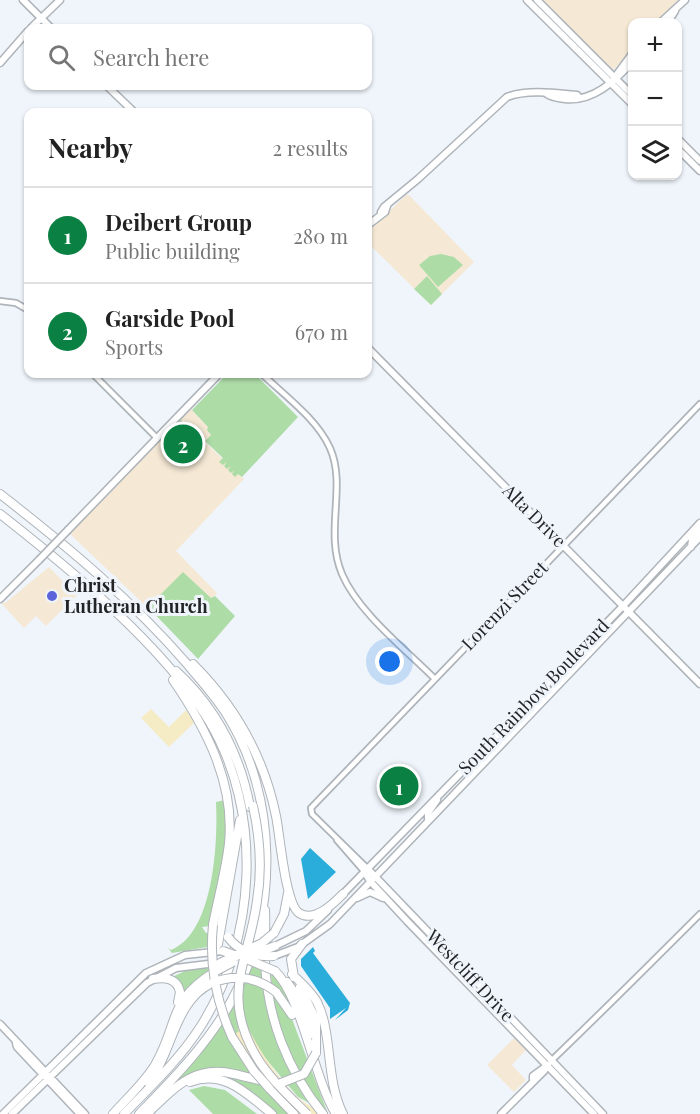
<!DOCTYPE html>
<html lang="en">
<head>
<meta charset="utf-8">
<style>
  :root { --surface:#fff; --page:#f6f6f6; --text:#222; --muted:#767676; --line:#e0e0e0; --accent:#0b8043 }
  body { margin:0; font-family:"Playfair Display",serif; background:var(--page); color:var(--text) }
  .controls { position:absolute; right:18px; top:18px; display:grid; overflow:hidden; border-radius:12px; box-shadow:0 2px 4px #0004 }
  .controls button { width:54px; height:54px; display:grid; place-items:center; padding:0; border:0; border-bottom:2px solid var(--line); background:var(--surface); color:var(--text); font:30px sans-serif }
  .you { position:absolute; left:390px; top:662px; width:21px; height:21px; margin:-15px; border:4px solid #fff; border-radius:50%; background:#1a73e8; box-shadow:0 0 0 9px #1a73e833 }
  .badge { display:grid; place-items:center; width:39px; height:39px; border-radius:50%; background:var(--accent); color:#fff; font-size:20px; font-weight:700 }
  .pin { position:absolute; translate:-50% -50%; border:3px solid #fff; box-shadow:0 2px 6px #0006 }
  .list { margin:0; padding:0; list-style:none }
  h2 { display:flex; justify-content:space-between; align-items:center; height:78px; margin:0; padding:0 24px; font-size:26px }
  h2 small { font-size:20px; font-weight:400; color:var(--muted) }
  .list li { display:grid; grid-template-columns:39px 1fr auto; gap:18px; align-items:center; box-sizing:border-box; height:96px; padding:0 24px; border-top:2px solid var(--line) }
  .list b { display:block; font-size:22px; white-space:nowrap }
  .list p { margin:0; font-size:20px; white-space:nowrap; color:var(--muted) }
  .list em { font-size:20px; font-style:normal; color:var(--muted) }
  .icon { flex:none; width:33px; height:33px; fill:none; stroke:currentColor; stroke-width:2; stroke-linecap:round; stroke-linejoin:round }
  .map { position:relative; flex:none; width:700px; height:1114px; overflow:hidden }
  .search { position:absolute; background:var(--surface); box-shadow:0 2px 4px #0004; left:24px; top:24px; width:348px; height:66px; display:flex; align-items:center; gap:15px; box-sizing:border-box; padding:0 21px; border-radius:12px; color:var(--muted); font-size:22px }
  .panel { position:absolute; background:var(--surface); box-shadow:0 2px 4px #0004; left:24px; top:108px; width:348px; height:270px; border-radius:12px }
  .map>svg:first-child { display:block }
  .education { fill:#f5e9d5 }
  .green { fill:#aedca7 }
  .sand { fill:#f5ebc5 }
  .water { fill:#2aadda }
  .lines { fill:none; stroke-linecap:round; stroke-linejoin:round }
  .minor-casing { stroke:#aeb4b9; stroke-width:8 }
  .major-casing { stroke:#aeb4b9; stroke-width:9 }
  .highway-casing { stroke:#aeb4b9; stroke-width:10 }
  .minor { stroke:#fff; stroke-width:4.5 }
  .major { stroke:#fff; stroke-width:6 }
  .highway { stroke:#fff; stroke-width:8 }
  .major-bridge-casing { stroke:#aeb4b9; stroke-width:9; stroke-linecap:butt }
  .highway-bridge-casing { stroke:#aeb4b9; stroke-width:10; stroke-linecap:butt }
  .major-bridge { stroke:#fff; stroke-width:6 }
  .highway-bridge { stroke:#fff; stroke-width:8 }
  .poi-dot { fill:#5d63db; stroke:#eff5fb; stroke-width:2 }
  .labels { text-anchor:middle; stroke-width:6; stroke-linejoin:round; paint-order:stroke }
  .street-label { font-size:18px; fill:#222426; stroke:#eff5fb }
  .poi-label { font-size:18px; font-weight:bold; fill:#222426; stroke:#eff5fb; text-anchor:start }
</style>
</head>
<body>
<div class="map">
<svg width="700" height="1114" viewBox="0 0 700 1114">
  <rect width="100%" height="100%" fill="#eff5fb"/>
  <path class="education" d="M541,0H678L658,22H632V51L613,70Z
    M406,195H409L474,262L431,305L368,243V232Z
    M188,406L208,427L212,435L205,442L244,479L176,551L217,593L176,635L70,534L65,533Z
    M49,567L77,595L46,626L36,616L24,628L0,602L5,603Z
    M514,1038L526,1050L512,1065L526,1080L514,1092L487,1065Z"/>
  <path class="green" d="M441,254L454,257L463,265L438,287L419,265L430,256Z
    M427,276L442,294L431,305L414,289Z
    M227,374H255L298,417L242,477L238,474L235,477L232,474L234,470L231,473L228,470L231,466L227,469L224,466L227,462L223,465L219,462L223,458L205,441L211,435L207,430L208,427L192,410Z
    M181,420L204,443L188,460L165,437Z
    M183,572L211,598L215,596L235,616L198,659L148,607Z
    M225,800V849L210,926L202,927L206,933H217L213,946L172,953L168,948L171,950C214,933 218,842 216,802Z
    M263,929L266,997L311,1104L298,1097L266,1059L261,1077L216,1068L197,1071L176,1081L208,1043L247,980Z
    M209,968L210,971L182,994L170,978L185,971Z
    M271,972L285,987L293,1010L289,1011L328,1114C294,1086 272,1015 271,972Z
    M212,1075L259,1082L290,1114H275L239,1086Z
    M204,1086L225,1090L257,1114H213L189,1090Z"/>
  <path class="sand" d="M151,709L169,727L186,710L194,723L169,747L141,718Z
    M247,1026C260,1052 277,1076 297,1097C305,1104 312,1105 319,1114H297L269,1085H282L279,1078L261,1077L234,1035L239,1031L238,1028Z"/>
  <path class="water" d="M310,848L336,872L308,899L301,859Z
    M313,947L315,951L313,953L350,1003L348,1010L335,1020L346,1008L330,1019V1008L301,966V959Z"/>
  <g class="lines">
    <g class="minor-casing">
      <path id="minor" d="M0,301L16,303L28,310
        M93,374L157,438
        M262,374C284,395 317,419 330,448C347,486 324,532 342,574C358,612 405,649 435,679
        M337,840L364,871
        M367,868L312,814L311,808L700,404
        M551,1061C602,1012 650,964 700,914"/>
    </g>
    <g class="major-casing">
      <path id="major" d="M23,0L51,28
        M527,0L632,104
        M537,0L632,95
        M661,22L685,0
        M668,22L675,11
        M31,28L60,0
        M0,63L28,31
        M615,77L632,54
        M107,86L134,112
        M547,94C553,98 559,98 565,99C593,102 615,81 632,62
        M678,139L700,161
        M678,149L700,171
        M381,212L384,207L418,179L507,97C527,89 556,93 577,95L579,98
        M368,225L385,212L387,206
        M368,348L700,684
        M68,530L219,374
        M691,547L692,540L700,530
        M0,599L39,560
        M428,820V813L437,800
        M367,868L603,1114
        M364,871L370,881L407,921L594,1114
        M341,896L623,606L700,523
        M357,898L370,892L383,898
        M275,946L306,931L328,910
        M274,956L298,947L330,924L700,537
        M0,1024L85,1114
        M16,1043L17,1047L80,1114
        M533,1080V1076L548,1065
        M3,1114L146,973L185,955L223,951
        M12,1114L147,983L176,968L216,963
        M501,1114L544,1071L547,1066"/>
    </g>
    <g class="highway-casing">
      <path id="highway" d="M0,494C67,546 132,600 188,665C201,681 216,697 227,715C278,797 279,913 233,998C209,1043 174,1078 139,1114
        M0,514C69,568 164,646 209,721C264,813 257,940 199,1029C178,1061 150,1087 124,1114
        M193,664C235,706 264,757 276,816C280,835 285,903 299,913C314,923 333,904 343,894
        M176,671C216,708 240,754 250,807
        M173,680C206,728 235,783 229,843C226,871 218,898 213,925
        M265,910C266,927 264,944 265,961C267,1017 287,1070 323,1114
        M274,933L284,914L288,893
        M211,951L218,944L240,820
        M275,971C302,997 313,1077 336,1114
        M292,974C301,983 311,991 317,1002C333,1034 325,1078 343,1114
        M294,977L291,959L302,944
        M153,979C165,977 177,978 180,992L178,1002
        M287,982L304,1006L314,1035
        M300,987L316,1020V1053
        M276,992L292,1015
        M232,1037L254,1071
        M190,1082C224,1069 247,1094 272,1114
        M149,1083C173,1051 174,1001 212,983
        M269,1088L294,1114
        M113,1114C127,1098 144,1083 155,1065C180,1022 166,1002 216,971
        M147,1114C173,1089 194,1064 234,1074C249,1077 264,1083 279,1083"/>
    </g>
    <use href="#minor" class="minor"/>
    <use href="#major" class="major"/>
    <use href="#highway" class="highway"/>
    <g class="major-bridge-casing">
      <path id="major-bridge" d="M39,560L68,530"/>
    </g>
    <g class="highway-bridge-casing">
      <path id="highway-bridge" d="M253,806C260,837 262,870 257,901C249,961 220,994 256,1056C269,1078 289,1096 307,1114
        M213,925C209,964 216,1001 232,1037
        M228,937C238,951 257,958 274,956
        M223,951L237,956
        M254,954L275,946
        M244,958L275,971
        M220,963L262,943L274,933
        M216,971L233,962
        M212,983C235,974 257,977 276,992
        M254,1071L269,1088
        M281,1083L304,1074L316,1053"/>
    </g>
    <use href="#major-bridge" class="major-bridge"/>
    <use href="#highway-bridge" class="highway-bridge"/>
  </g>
  <circle class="poi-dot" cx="52" cy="596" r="6"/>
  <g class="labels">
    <g class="street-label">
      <text transform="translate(534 516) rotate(45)" y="6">Alta Drive</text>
      <text transform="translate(505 606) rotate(-46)" y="6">Lorenzi Street</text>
      <text transform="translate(534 697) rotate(-46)" y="6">South Rainbow Boulevard</text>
      <text transform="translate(470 976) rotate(47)" y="6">Westcliff Drive</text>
    </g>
    <g class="poi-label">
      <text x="64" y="592">Christ<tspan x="64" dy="21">Lutheran Church</tspan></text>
    </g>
  </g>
</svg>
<div class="controls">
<button>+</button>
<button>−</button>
<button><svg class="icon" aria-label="layers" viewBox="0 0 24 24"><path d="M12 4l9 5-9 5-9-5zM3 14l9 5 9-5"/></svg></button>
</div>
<div class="you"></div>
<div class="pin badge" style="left:399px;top:786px">1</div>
<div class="pin badge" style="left:183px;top:444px">2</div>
<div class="search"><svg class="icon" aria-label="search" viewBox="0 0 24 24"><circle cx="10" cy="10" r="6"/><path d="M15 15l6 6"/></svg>Search here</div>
<section class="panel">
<h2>Nearby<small>2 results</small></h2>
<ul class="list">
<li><span class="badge">1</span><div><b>Deibert Group</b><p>Public building</p></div><em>280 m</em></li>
<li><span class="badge">2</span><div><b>Garside Pool</b><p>Sports</p></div><em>670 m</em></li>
</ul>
</section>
</div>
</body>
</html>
